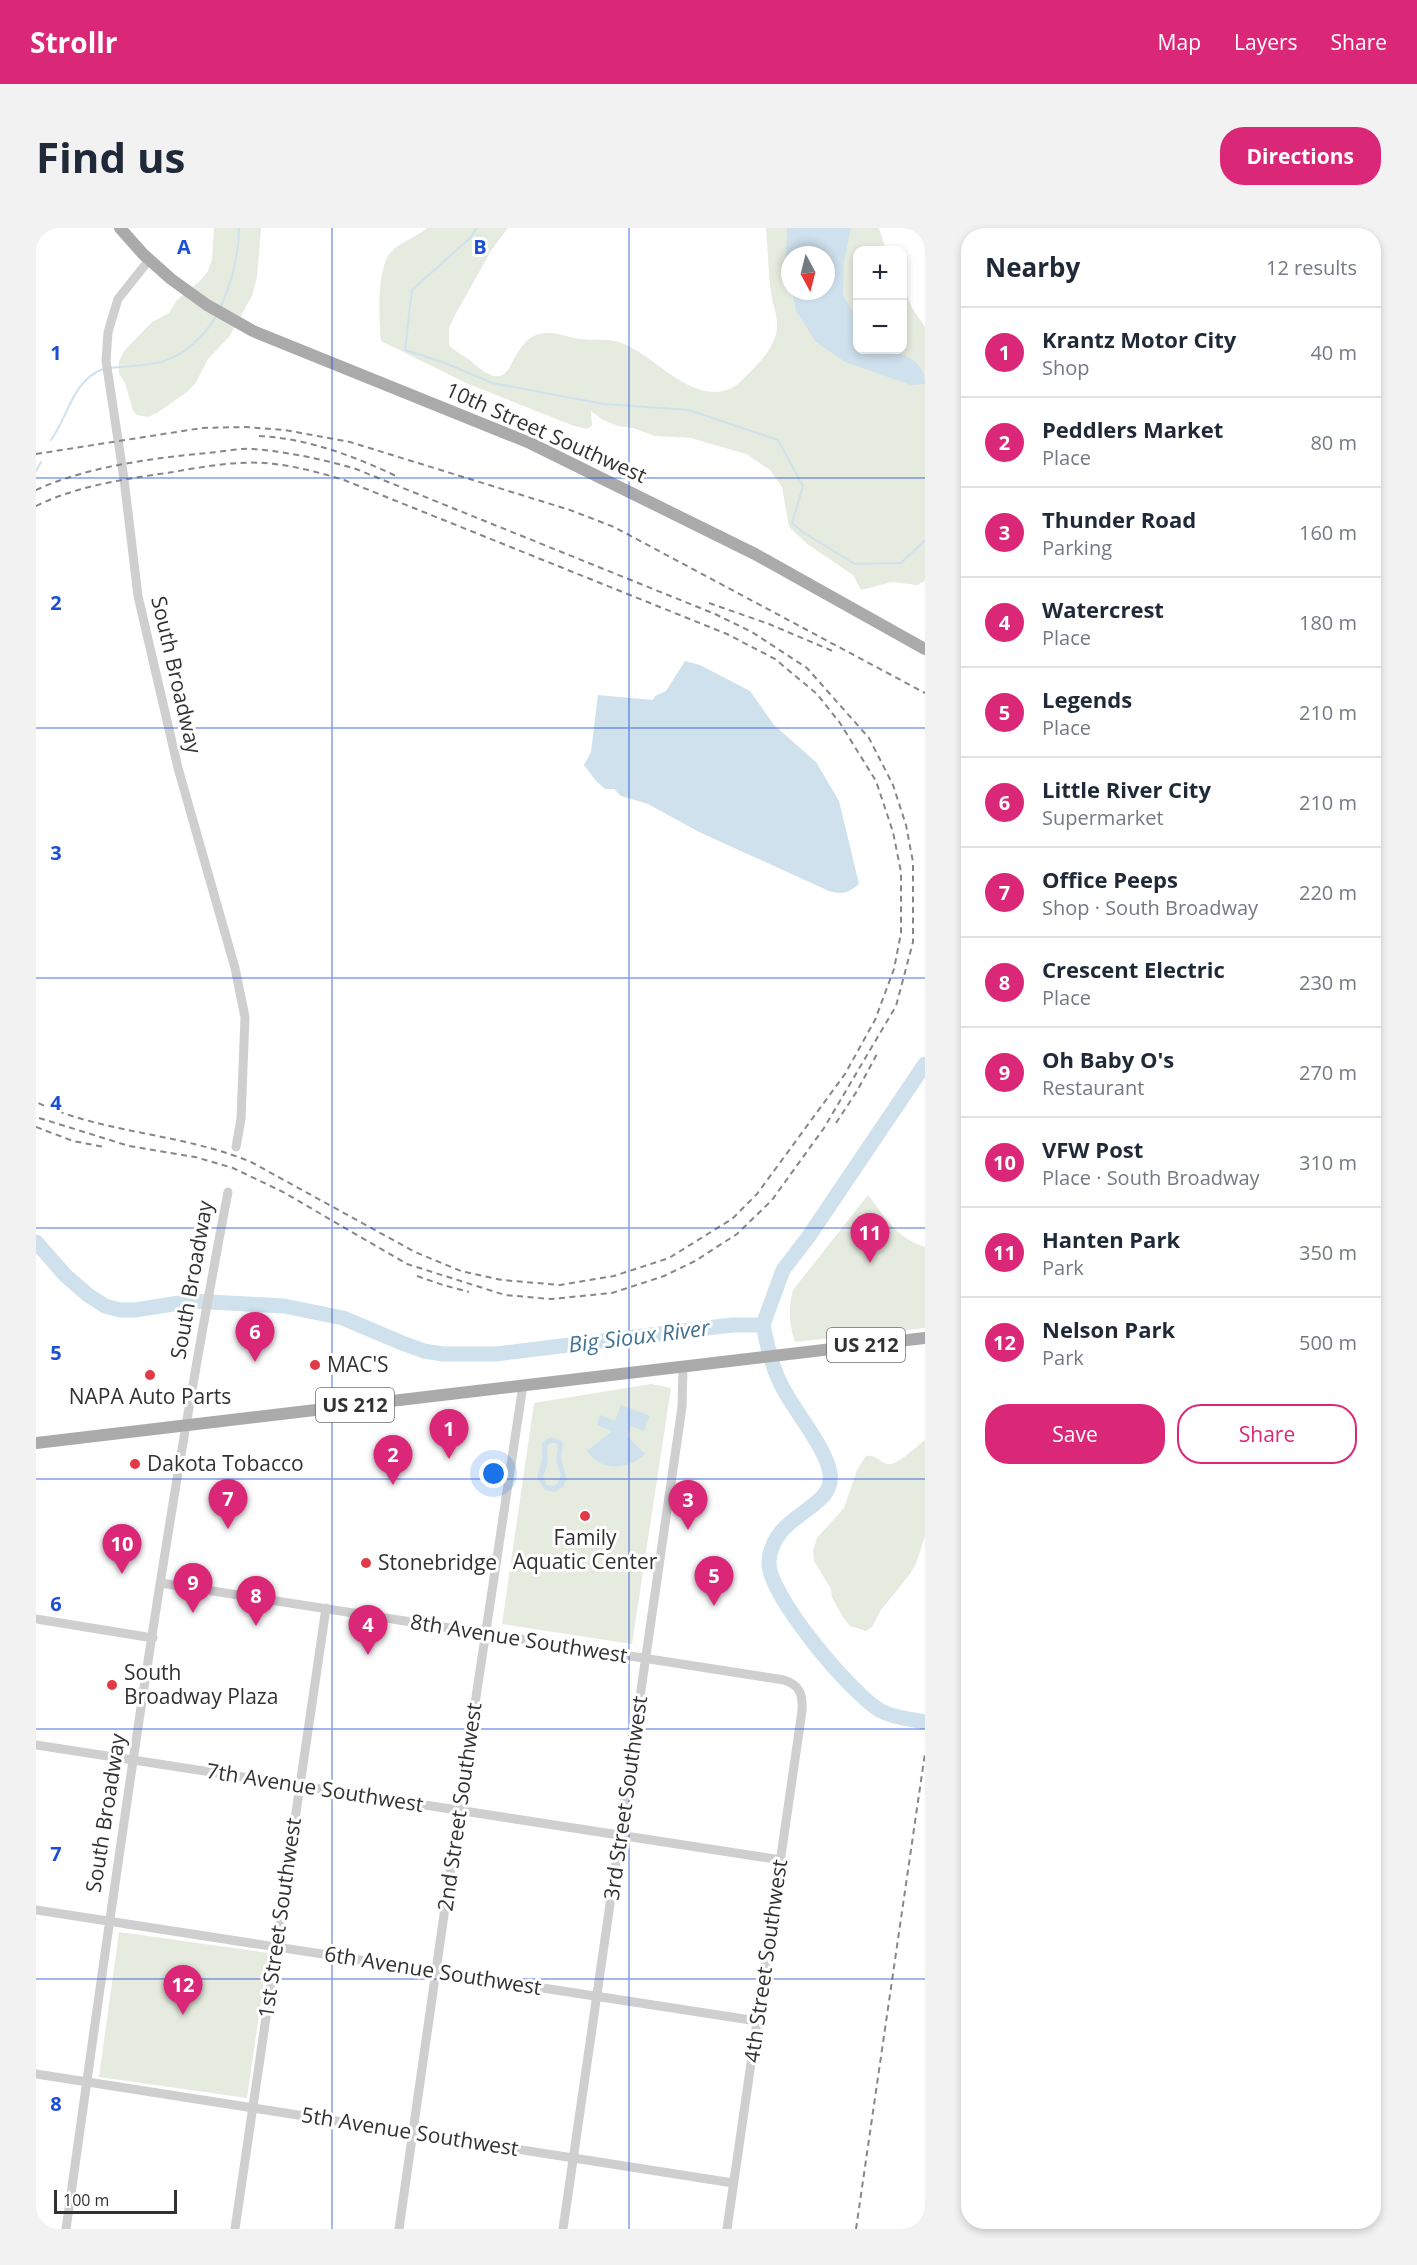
<!DOCTYPE html>
<html lang="en">
<head>
<meta charset="utf-8">
<style>
  :root { --surface:#fff; --page:#f2f2f3; --text:#1f2937; --muted:#747a83; --line:#e0e1e3; --accent:#db2777 }
  body { margin:0; font-family:"Open Sans",sans-serif; background:var(--page); color:var(--text) }
  .controls { position:absolute; right:18px; top:18px; display:grid; overflow:hidden; border-radius:12px; box-shadow:0 3px 9px #0003 }
  .controls button { width:54px; height:54px; display:grid; place-items:center; padding:0; border:0; border-bottom:2px solid var(--line); background:var(--surface); color:var(--text); font:30px sans-serif }
  .compass { position:absolute; left:745px; top:18px; width:54px; height:54px; border-radius:50%; background:var(--surface); box-shadow:0 3px 9px #0003; rotate:173deg }
  .scale { position:absolute; left:18px; bottom:15px; width:123px; box-sizing:border-box; padding-left:6px; border:3px solid #323232; border-top:0; font-size:16px; line-height:21px; white-space:nowrap; color:#323232; -webkit-text-stroke:4px #fff; paint-order:stroke }
  .you { position:absolute; left:458px; top:1246px; width:21px; height:21px; margin:-15px; border:4px solid #fff; border-radius:50%; background:#1a73e8; box-shadow:0 0 0 9px #1a73e833 }
  .badge { display:grid; place-items:center; width:39px; height:39px; border-radius:50%; background:var(--accent); color:#fff; font-size:20px; font-weight:700 }
  .pin { position:absolute; translate:-50% -50px; filter:drop-shadow(0 2px 3px #0008) }
  .pin::after { content:''; position:absolute; top:32px; width:21px; height:18px; background:inherit; clip-path:polygon(0 0,100% 0,50% 100%) }
  .list { margin:0; padding:0; list-style:none }
  h2 { display:flex; justify-content:space-between; align-items:center; height:78px; margin:0; padding:0 24px; font-size:26px }
  h2 small { font-size:20px; font-weight:400; color:var(--muted) }
  .list li { display:grid; grid-template-columns:39px 1fr auto; gap:18px; align-items:center; box-sizing:border-box; height:90px; padding:0 24px; border-top:2px solid var(--line) }
  .list b { display:block; font-size:22px; white-space:nowrap }
  .list p { margin:0; font-size:20px; white-space:nowrap; color:var(--muted) }
  .list em { font-size:20px; font-style:normal; color:var(--muted) }
  .actions { display:flex; gap:12px; padding:18px 24px }
  .actions a { flex:1; padding:14px 0; border:2px solid var(--accent); border-radius:24px; text-align:center; font-size:21px; color:var(--accent) }
  .actions .main { background:var(--accent); color:#fff }
  .map { position:relative; flex:none; width:889px; height:2001px; overflow:hidden; border-radius:24px }
  header { display:flex; align-items:center; gap:36px; box-sizing:border-box; height:84px; padding:0 30px; background:var(--accent); color:#fff }
  header strong { font-size:28px }
  nav { display:flex; gap:33px; margin-inline-start:auto; font-size:21px }
  .intro { display:flex; align-items:center; justify-content:space-between; box-sizing:border-box; height:144px; padding:0 36px }
  h1 { margin:0; font-size:42px }
  .button { padding:15px 27px; border-radius:24px; background:var(--accent); color:#fff; font-size:21px; font-weight:700 }
  main { display:flex; gap:36px; padding:0 36px }
  aside { flex:1; background:var(--surface); border-radius:24px; box-shadow:0 3px 9px #0003 }
  .map>svg:first-child { display:block }
  .green { fill:#e5ebde; fill-rule:evenodd }
  .water { fill:#cfe1ed; fill-rule:evenodd }
  .lines { fill:none; stroke-linecap:round; stroke-linejoin:round }
  .stream { stroke:#cfe1ed; stroke-width:2 }
  .river { stroke:#cfe1ed; stroke-width:15 }
  .minor { stroke:#cfcfcf; stroke-width:9 }
  .major { stroke:#aaa; stroke-width:12 }
  .rail { stroke:#878787; stroke-width:2; stroke-dasharray:6 4.5; stroke-linecap:butt }
  .grid { fill:none; stroke:#1d4ed8; stroke-width:1.5; stroke-opacity:0.55 }
  .poi-dot { fill:#e33b45; stroke:#fff; stroke-width:2 }
  .labels { text-anchor:middle; stroke-width:6; stroke-linejoin:round; paint-order:stroke }
  .shield { fill:#fff; stroke:#707070; stroke-width:1.5 }
  .shield-label { font-size:20px; font-weight:bold; fill:#323232 }
  .street-label { font-size:21px; fill:#323232; stroke:#fff }
  .poi-label { font-size:21px; fill:#323232; stroke:#fff; text-anchor:start }
  .water-label { font-size:22px; font-style:italic; fill:#407395; stroke:#fff }
  .grid-label { font-size:20px; text-anchor:middle; font-weight:bold; fill:#1d4ed8; stroke:#fff; stroke-width:6; stroke-linejoin:round; paint-order:stroke }
</style>
</head>
<body>
<header>
<strong>Strollr</strong>
<nav><a>Map</a><a>Layers</a><a>Share</a></nav>
</header>
<div class="intro"><h1>Find us</h1><a class="button">Directions</a></div>
<main>
<div class="map">
<svg width="889" height="2001" viewBox="0 0 889 2001">
  <rect width="100%" height="100%" fill="#fff"/>
  <path class="green" d="M178,0H225L221,49L216,68L193,109L172,131L159,156L151,164L121,185L112,189L101,187L97,183L89,155L83,146V134L88,123L116,94L133,85L141,72L165,52L172,43L176,31Z
    M391,0H472L456,21L418,89L413,100V117C419,124 428,127 435,133C486,180 466,103 514,105C524,105 534,110 545,111C558,113 573,110 586,115C618,127 653,174 691,162C701,159 709,149 716,142C727,131 740,116 741,100C742,87 736,76 735,64C732,43 732,21 730,0H843L850,22H822V122H866L867,57L876,80L889,99V353L881,357L856,354L825,362L817,347L770,315L753,299L746,259L734,242L710,226L655,210L619,208L597,200L582,198L567,192L555,183L556,198L551,201L538,198L430,155L345,113C343,93 340,38 356,23C366,13 381,9 391,0ZM754,27H790V63H754Z
    M832,967C849,989 861,1011 889,1019V1100L759,1114C753,1097 752,1080 757,1062Z
    M615,1156L635,1160L596,1416L466,1396L498,1175Z
    M889,1212V1308L880,1336L873,1347L845,1382L836,1399L830,1403L814,1398L807,1389L796,1369L795,1361L778,1333L777,1323L781,1310L808,1280L821,1242L830,1228C841,1226 842,1234 852,1236C861,1238 881,1218 889,1212Z
    M83,1704L232,1725L211,1870L63,1849Z"/>
  <path class="water" d="M751,0H815L808,34L807,67L821,91L822,122C846,122 889,122 889,156L875,157L809,134L780,114L760,83L756,63H790V27H754V53L750,35Z
    M649,433L664,437L714,463L738,497L780,534L803,573L823,656C812,665 807,667 793,663L663,604L612,576L585,568L578,561H569L560,553L548,537L555,524L562,467L617,472L619,468L630,463Z
    M585,1177L614,1188L608,1203L595,1198L591,1208L609,1226C592,1242 565,1244 551,1223L576,1203L561,1197L564,1187L579,1193Z
    M515,1209L526,1213C528,1220 524,1226 526,1234C528,1244 533,1248 527,1259L519,1264L509,1262L501,1250L506,1231V1216L508,1213ZM514,1215H520L522,1218L520,1233L525,1247L522,1255L518,1258L511,1257L507,1249L512,1235L511,1219Z"/>
  <g class="lines">
    <path class="stream" d="M441,0L434,10L376,62L369,122L409,135L456,155L568,176L653,182L742,212L767,258L756,295L768,305L819,336L865,335L889,312
      M185,78C196,53 203,27 203,0
      M73,140C112,136 135,140 164,109C171,102 177,95 181,86
      M15,212C33,187 36,153 67,141
      M0,243L5,234"/>
    <path class="river" d="M0,1014L29,1047L52,1067L69,1078L84,1082H99L156,1073L248,1078L307,1090L366,1115L388,1123L407,1126H460L696,1097H727
      M727,1097C732,1120 736,1141 748,1162C760,1185 790,1220 794,1245C800,1282 737,1284 733,1333C730,1365 816,1467 845,1483C858,1490 874,1491 889,1494
      M727,1097L747,1042L773,1008L889,836"/>
    <path class="minor" d="M113,32L82,71L72,104L70,133L88,251L102,368L142,540L199,740L209,789L205,891L200,919
      M125,1355L748,1452C764,1457 767,1467 766,1483L691,2001
      M0,1391L117,1410
      M0,1517L745,1632
      M0,1682L721,1793
      M0,1846L697,1955
      M30,2001C79,1655 126,1308 192,964
      M199,2001L290,1380
      M363,2001L423,1582L487,1157
      M527,2001L646,1179L647,1139"/>
    <path class="major" d="M84,0L107,26L135,51L171,77L217,103L494,215L719,326L889,421
      M0,1215L889,1110"/>
    <path class="rail" d="M223,208C270,210 318,228 360,248
      M0,226L166,200L209,199L249,202L314,214L534,282L578,299L889,465
      M0,262C50,239 116,230 171,225C186,224 202,220 217,221C253,224 286,231 320,241L679,386L716,404L771,440L833,510L857,557L870,597L877,634V714L860,778L788,900L736,972L701,1006L659,1033L628,1048L576,1065L515,1071L469,1067L371,1036L247,964L197,940L159,929L93,918L0,889
      M0,278C43,257 90,251 137,244C166,239 198,233 228,235C255,237 282,244 308,252L691,406L739,431L781,466L804,495L840,553L857,604L865,644V705L858,741L839,792L809,846L721,966L696,991L633,1030L578,1048L524,1057L466,1052L425,1043L379,1024L215,934C146,905 68,906 0,874
      M673,375L733,396L799,424
      M800,895L821,863L841,826
      M0,899L37,913L68,919
      M381,1048L407,1057L433,1064
      M820,2001L889,1525"/>
  </g>
  <path class="grid" d="M296,0V2001M593,0V2001M0,250H889M0,500H889M0,750H889M0,1000H889M0,1251H889M0,1501H889M0,1751H889"/>
  <g class="poi-dot">
    <circle cx="279" cy="1137" r="6"/>
    <circle cx="114" cy="1147" r="6"/>
    <circle cx="99" cy="1236" r="6"/>
    <circle cx="549" cy="1288" r="6"/>
    <circle cx="330" cy="1335" r="6"/>
    <circle cx="76" cy="1457" r="6"/>
  </g>
  <g class="labels">
    <g class="shield">
      <rect x="791" y="1100" width="78" height="34" rx="4.5"/>
      <rect x="280" y="1160" width="78" height="34" rx="4.5"/>
    </g>
    <g class="shield-label">
      <text x="830" y="1124">US 212</text>
      <text x="319" y="1184">US 212</text>
    </g>
    <g class="street-label">
      <text transform="translate(510 205) rotate(24)" y="7">10th Street Southwest</text>
      <text transform="translate(140 447) rotate(77)" y="7">South Broadway</text>
      <text transform="translate(156 1052) rotate(-80)" y="7">South Broadway</text>
      <text transform="translate(483 1411) rotate(9)" y="7">8th Avenue Southwest</text>
      <text transform="translate(279 1560) rotate(9)" y="7">7th Avenue Southwest</text>
      <text transform="translate(590 1570) rotate(-82)" y="7">3rd Street Southwest</text>
      <text transform="translate(424 1579) rotate(-82)" y="7">2nd Street Southwest</text>
      <text transform="translate(70 1585) rotate(-81)" y="7">South Broadway</text>
      <text transform="translate(244 1690) rotate(-82)" y="7">1st Street Southwest</text>
      <text transform="translate(730 1733) rotate(-82)" y="7">4th Street Southwest</text>
      <text transform="translate(397 1743) rotate(9)" y="7">6th Avenue Southwest</text>
      <text transform="translate(374 1904) rotate(9)" y="7">5th Avenue Southwest</text>
    </g>
    <g class="poi-label">
      <text x="291" y="1144">MAC'S</text>
      <text x="114" y="1176" text-anchor="middle">NAPA Auto Parts</text>
      <text x="111" y="1243">Dakota Tobacco</text>
      <text x="549" y="1317" text-anchor="middle">Family<tspan x="549" dy="24">Aquatic Center</tspan></text>
      <text x="342" y="1342">Stonebridge</text>
      <text x="88" y="1452">South<tspan x="88" dy="24">Broadway Plaza</tspan></text>
    </g>
    <g class="water-label">
      <text transform="translate(603 1108) rotate(-7)" y="8">Big Sioux River</text>
    </g>
  </g>
  <g class="grid-label">
    <text x="148" y="26">A</text>
    <text x="444" y="26">B</text>
    <text x="20" y="132">1</text>
    <text x="20" y="382">2</text>
    <text x="20" y="632">3</text>
    <text x="20" y="882">4</text>
    <text x="20" y="1132">5</text>
    <text x="20" y="1383">6</text>
    <text x="20" y="1633">7</text>
    <text x="20" y="1883">8</text>
  </g>
</svg>
<div class="controls">
<button>+</button>
<button>−</button>
</div>
<svg class="compass" viewBox="-18 -18 36 36"><path d="M0-13l5 13h-10z" fill="#e53935"/><path d="M0 13l5-13h-10z" fill="#747a83"/></svg>
<div class="scale">100 m</div>
<div class="you"></div>
<div class="pin badge" style="left:413px;top:1231px">1</div>
<div class="pin badge" style="left:357px;top:1257px">2</div>
<div class="pin badge" style="left:652px;top:1302px">3</div>
<div class="pin badge" style="left:332px;top:1427px">4</div>
<div class="pin badge" style="left:678px;top:1378px">5</div>
<div class="pin badge" style="left:219px;top:1134px">6</div>
<div class="pin badge" style="left:192px;top:1301px">7</div>
<div class="pin badge" style="left:220px;top:1398px">8</div>
<div class="pin badge" style="left:157px;top:1385px">9</div>
<div class="pin badge" style="left:86px;top:1346px">10</div>
<div class="pin badge" style="left:834px;top:1035px">11</div>
<div class="pin badge" style="left:147px;top:1787px">12</div>
</div>
<aside>
<h2>Nearby<small>12 results</small></h2>
<ul class="list">
<li><span class="badge">1</span><div><b>Krantz Motor City</b><p>Shop</p></div><em>40 m</em></li>
<li><span class="badge">2</span><div><b>Peddlers Market</b><p>Place</p></div><em>80 m</em></li>
<li><span class="badge">3</span><div><b>Thunder Road</b><p>Parking</p></div><em>160 m</em></li>
<li><span class="badge">4</span><div><b>Watercrest</b><p>Place</p></div><em>180 m</em></li>
<li><span class="badge">5</span><div><b>Legends</b><p>Place</p></div><em>210 m</em></li>
<li><span class="badge">6</span><div><b>Little River City</b><p>Supermarket</p></div><em>210 m</em></li>
<li><span class="badge">7</span><div><b>Office Peeps</b><p>Shop · South Broadway</p></div><em>220 m</em></li>
<li><span class="badge">8</span><div><b>Crescent Electric</b><p>Place</p></div><em>230 m</em></li>
<li><span class="badge">9</span><div><b>Oh Baby O's</b><p>Restaurant</p></div><em>270 m</em></li>
<li><span class="badge">10</span><div><b>VFW Post</b><p>Place · South Broadway</p></div><em>310 m</em></li>
<li><span class="badge">11</span><div><b>Hanten Park</b><p>Park</p></div><em>350 m</em></li>
<li><span class="badge">12</span><div><b>Nelson Park</b><p>Park</p></div><em>500 m</em></li>
</ul>
<div class="actions"><a class="main">Save</a><a>Share</a></div>
</aside>
</main>
</body>
</html>
